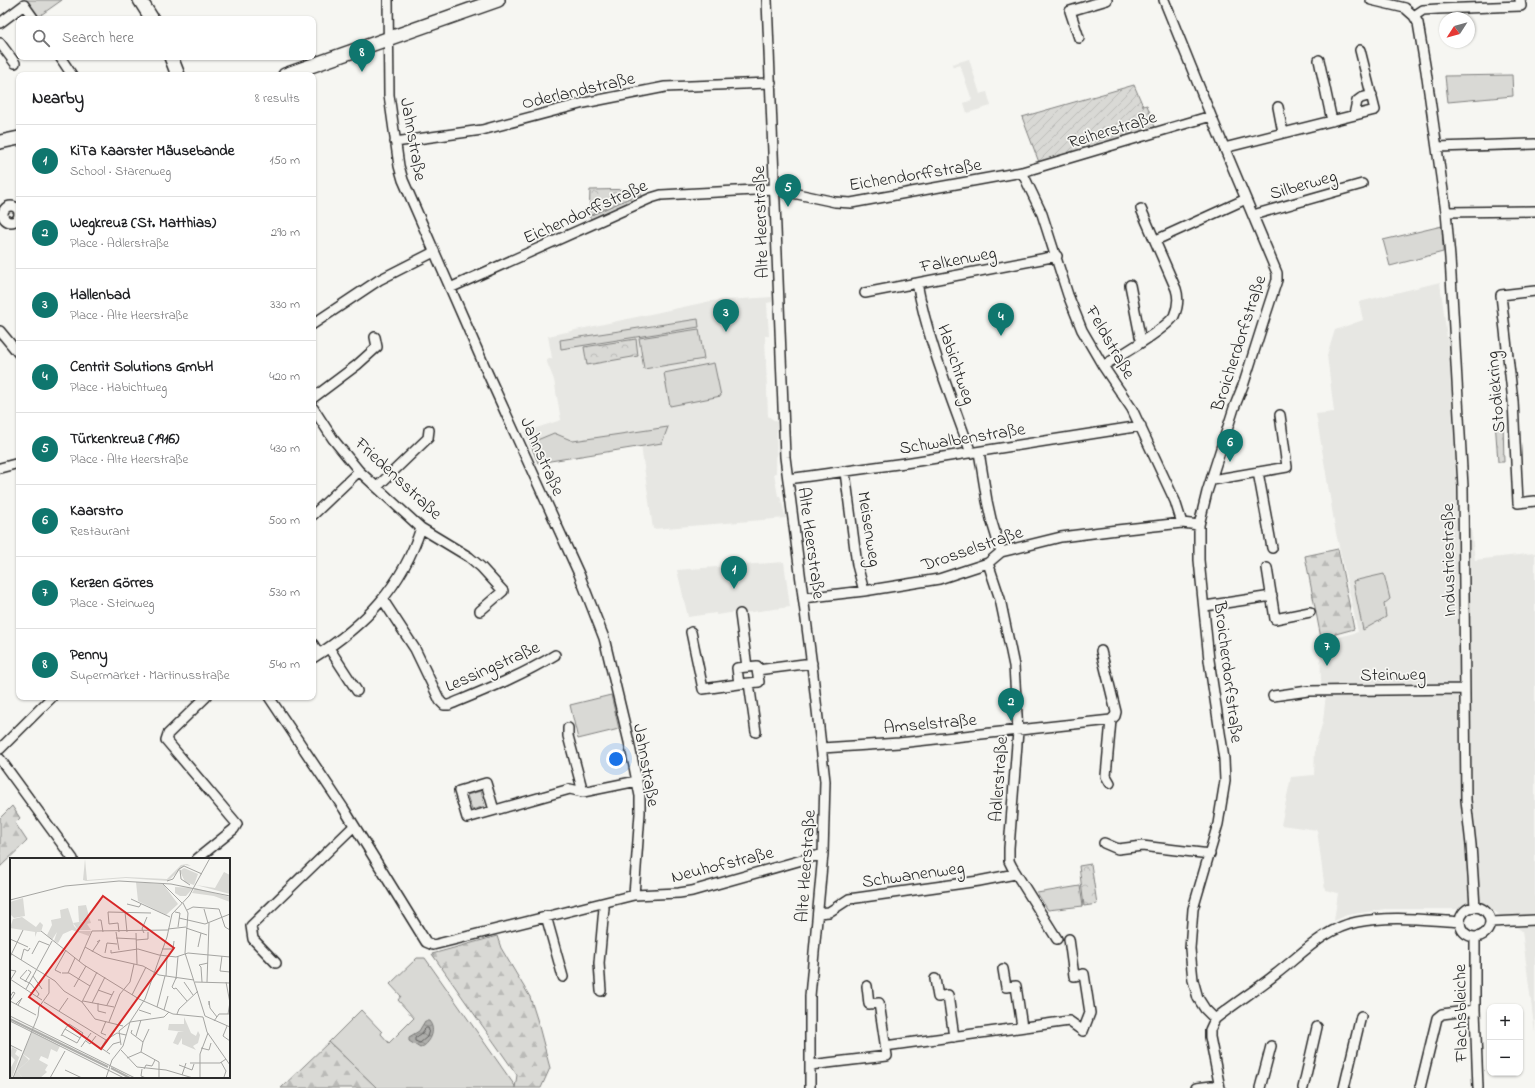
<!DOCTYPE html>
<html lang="en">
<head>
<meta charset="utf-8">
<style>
  :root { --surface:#fff; --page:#f2f2f2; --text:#202124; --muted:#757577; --line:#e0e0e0; --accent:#0f766e }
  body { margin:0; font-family:"Indie Flower",sans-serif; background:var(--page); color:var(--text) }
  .controls { position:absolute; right:12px; bottom:12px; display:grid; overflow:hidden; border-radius:8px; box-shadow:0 1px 3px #0004 }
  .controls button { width:36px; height:36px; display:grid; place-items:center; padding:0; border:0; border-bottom:1px solid var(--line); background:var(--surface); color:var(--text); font:20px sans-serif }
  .compass { position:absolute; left:1439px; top:12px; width:36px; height:36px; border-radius:50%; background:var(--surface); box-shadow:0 1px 3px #0004; rotate:234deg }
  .you { position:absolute; left:616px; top:759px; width:14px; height:14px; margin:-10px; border:3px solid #fff; border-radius:50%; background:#1a73e8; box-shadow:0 0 0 6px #1a73e833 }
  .badge { display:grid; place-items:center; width:26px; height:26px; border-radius:50%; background:var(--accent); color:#fff; font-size:13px; font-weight:700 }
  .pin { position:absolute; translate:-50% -33px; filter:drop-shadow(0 1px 2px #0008) }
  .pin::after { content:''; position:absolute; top:21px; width:14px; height:12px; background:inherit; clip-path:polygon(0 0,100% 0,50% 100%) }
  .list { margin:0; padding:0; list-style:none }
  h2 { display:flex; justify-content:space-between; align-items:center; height:52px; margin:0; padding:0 16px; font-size:17px }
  h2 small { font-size:13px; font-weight:400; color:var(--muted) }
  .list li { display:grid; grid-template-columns:26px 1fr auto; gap:12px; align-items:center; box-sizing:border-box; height:72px; padding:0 16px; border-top:1px solid var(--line) }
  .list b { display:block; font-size:15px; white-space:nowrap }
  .list p { margin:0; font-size:13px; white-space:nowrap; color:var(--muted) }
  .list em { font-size:13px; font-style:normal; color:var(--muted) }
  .icon { flex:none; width:22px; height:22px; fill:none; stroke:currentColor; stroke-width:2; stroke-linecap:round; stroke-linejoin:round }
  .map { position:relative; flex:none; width:1535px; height:1088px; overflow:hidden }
  .search { position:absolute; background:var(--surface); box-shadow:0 1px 3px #0004; left:16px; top:16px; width:300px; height:44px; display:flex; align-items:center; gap:10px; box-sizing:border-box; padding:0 14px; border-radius:8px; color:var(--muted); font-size:15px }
  .panel { position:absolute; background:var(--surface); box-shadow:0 1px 3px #0004; left:16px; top:72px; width:300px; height:628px; border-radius:8px }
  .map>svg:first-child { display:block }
  .built { fill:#e7e7e3 }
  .grass { fill:#d9d9d5; stroke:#828280 }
  .forest { fill:url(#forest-firs); stroke:#828280 }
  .park { fill:url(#park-crowns); stroke:#828280 }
  .garden { fill:url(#garden-furrows); stroke:#828280 }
  .water { fill:url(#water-waves); stroke:#7a7a78 }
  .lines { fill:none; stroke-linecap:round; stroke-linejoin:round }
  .shore { stroke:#5f5f5e; stroke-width:1 }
  .minor-casing { stroke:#2b2b2b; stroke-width:12 }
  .secondary-casing { stroke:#2b2b2b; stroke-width:16 }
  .minor { stroke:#f6f6f2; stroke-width:9 }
  .secondary { stroke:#f6f6f2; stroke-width:13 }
  .labels { text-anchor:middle; stroke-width:3.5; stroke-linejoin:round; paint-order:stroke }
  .street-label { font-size:18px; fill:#2b2b2b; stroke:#f6f6f2 }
  .inset-river { fill:none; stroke:#aeaeab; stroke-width:2 }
  .inset-road { fill:none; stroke:#a5a5a2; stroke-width:1 }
  .view { fill:#d62828; fill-opacity:0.15; stroke:#d62828; stroke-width:2 }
  .inset-edge { fill:none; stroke:#2b2b2b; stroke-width:2 }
</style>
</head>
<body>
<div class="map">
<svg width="1535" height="1088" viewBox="0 0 1535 1088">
  <defs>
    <pattern id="forest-firs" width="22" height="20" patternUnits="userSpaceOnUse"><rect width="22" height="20" fill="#d9d9d5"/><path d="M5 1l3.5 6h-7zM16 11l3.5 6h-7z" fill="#babab7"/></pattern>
    <pattern id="park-crowns" width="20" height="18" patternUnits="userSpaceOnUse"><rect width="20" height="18" fill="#d9d9d5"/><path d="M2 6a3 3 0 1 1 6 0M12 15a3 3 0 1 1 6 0" fill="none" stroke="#babab7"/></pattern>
    <pattern id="garden-furrows" width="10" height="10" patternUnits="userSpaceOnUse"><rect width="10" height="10" fill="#d9d9d5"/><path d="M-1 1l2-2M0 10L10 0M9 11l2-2" fill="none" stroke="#babab7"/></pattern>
    <pattern id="water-waves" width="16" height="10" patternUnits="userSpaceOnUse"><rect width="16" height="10" fill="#aeaeab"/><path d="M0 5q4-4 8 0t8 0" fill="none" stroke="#8e8e8b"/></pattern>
  </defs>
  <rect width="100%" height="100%" fill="#f6f6f2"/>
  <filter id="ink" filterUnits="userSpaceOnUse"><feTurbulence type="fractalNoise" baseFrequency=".025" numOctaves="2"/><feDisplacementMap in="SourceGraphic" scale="8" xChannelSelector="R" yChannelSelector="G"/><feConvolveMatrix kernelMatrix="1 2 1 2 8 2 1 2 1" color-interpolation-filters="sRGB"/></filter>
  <g filter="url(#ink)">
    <path class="built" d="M969,59L980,94L987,92L991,106L967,113L964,103L972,100L960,65L953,67L952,64Z
      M1440,282L1475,560L1535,553V1033L1522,931L1491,909H1385L1347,915L1334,921L1338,893L1325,890L1317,830L1281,825L1291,777L1314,775L1315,748L1323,721L1326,694L1321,681L1320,642L1358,632L1336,533L1316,414L1334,412L1327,355L1335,330L1363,320L1359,302Z
      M772,297V302L767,303L769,336H765L768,416L777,422L776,473H774L778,496H780L786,518L653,529L641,446L538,463L524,432L561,420L554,380L546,360L552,358L548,336L711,301Z
      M784,562L790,607L744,613V611L716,615V613L688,617L677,570Z"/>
    <path class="grass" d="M26,0H62L38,17Z
      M1512,75L1513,96L1448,102L1445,76Z
      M641,193V196L638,198L591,219L589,216Z
      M1442,226L1443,252L1390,266L1383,240Z
      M698,319L699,327L561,349L560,340Z
      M699,329L704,359L644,369L639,338Z
      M714,363L721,396L670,406L664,373Z
      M668,427L662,443L538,463L530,443L554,433L573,441Z
      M1384,574L1390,599L1384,604L1386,617L1363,630L1353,581Z
      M611,695L619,729L578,739L570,705Z
      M481,791L485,806L472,810L467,795Z
      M1080,886L1083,906L1048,910L1037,893Z
      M417,958H425L515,1086V1088H377L329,1042L361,1010L382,1032L381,1034L389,1043L414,1018L398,1000L401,996L390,984Z"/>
    <path class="forest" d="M1338,549L1354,629L1321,638L1305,556Z
      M12,806L20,818L15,823L27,841L0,867V818Z
      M497,936L501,948L530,997L537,1019L550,1068L541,1088H515L517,1075L432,954Z
      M329,1042L377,1088H281Z"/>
    <path class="park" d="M641,189V193L589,216L590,190Z
      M636,339L638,356L587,365L584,347Z
      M1503,420L1504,462H1498L1495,421Z
      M1091,864L1097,904L1084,906L1079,866Z"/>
    <path class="garden" d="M1134,85L1143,106L1147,105L1156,130L1040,165L1022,117Z"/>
    <path class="water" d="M425,1021H429C437,1030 430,1044 420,1048L409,1041V1037L419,1031Z"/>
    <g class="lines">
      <path class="shore" d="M426,1028H428L429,1030L427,1037L420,1043L415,1041V1038L421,1034Z"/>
      <g class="minor-casing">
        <path id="minor" d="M388,0L389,95L399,166L403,180L487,372L579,574L604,638L629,742L640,796V813L634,895
          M767,0L785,457L812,666L825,781L823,854L810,996V1088
          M1164,0L1211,116L1277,273V280L1265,317L1244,383L1234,408L1207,492L1199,525V560L1209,660L1224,759L1225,781L1218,824L1193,909L1190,949L1193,980L1198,998L1205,1009L1215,1019
          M1371,0L1405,8L1414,16L1418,23L1426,71L1446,212L1450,258L1463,487L1466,800L1471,845L1475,907
          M1414,16L1423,10L1438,9L1521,6L1520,0
          M0,23L24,5L34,19
          M1079,38L1070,11L1107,0
          M0,43L15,63
          M60,57L72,75
          M1319,60L1332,121
          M1278,107L1283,133
          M1354,115L1357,101L1361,98L1372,95
          M395,142L482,130L584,103L665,87L771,83
          M1437,147L1535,144
          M1224,148L1375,110L1360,50
          M1022,172L1042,214L1068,295L1082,330L1103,366L1132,409L1175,501L1182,523
          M3 214a8 8 0 1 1 16 0a8 8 0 1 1-16 0Z
          M1446,212L1535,211
          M1253,215L1362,184
          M1156,240L1246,199
          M917,283C928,342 951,397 971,453
          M1130,285L1140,336L1142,341
          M450,288L651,198L661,195L774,189L835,202L851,203L1022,172L1211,116
          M1535,291L1501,295L1513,401L1518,503L1535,501
          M865,293L1057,256
          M313,324L379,280L434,252
          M0,331L19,354
          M1103,366C1119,356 1165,330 1174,316C1178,307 1179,298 1176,289L1141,209
          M313,398L357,365L377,347L375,337
          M313,408L333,439L359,471L421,528L469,557L481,567L503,591L480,611
          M979,452L987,501L991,519L1001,552
          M0,468L19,463
          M845,472L857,565L864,591
          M1258,472L1272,548
          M788,479L905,463L1141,426
          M1212,480L1287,467L1280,415
          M377,487L428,438L429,430
          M313,515L359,471
          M988,563L1000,599L1014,666L1018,731L1009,848V861L1012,867L1057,939
          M1267,568L1275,619L1310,612
          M803,598L864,591L939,579L988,563L1001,552L1061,537L1117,530L1182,523L1199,525
          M383,600L415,649L440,701L444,705H449C485,690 521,676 555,655
          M1205,606L1272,596
          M740,614L747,667L757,666V670L812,663
          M691,632L703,689L739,684L737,668L747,667
          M313,644L319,654
          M329,648L357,691
          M1101,651L1116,712L1115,716L1111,720
          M313,658C365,625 402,587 421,528
          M749,683L759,682L757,670
          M739,684L749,683L756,732
          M1273,696L1308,691L1465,689
          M269,697L344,809L426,942L433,945L634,895L679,893L692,891L823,854
          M568,728V736L583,792
          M822,748L899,743L1111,720
          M0,749L52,697
          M0,759L73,859
          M1110,783L1106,776L1111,720
          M494,810L486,783L459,791L467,818L570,789L583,792L637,781
          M1104,843L1118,849L1142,846L1210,854
          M197,859L234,829L237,824L166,740L168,734L206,697
          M1460 922a15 15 0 1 1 30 0a15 15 0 1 1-30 0Z
          M818,913L829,912L849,899L979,881L1015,874
          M546,916L563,977
          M1490,922L1535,920
          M1475,937V1010L1478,1088
          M276,963L253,939L251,926L354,826
          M1003,969L1006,987L1016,986L1022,1027
          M935,979L938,997L948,995L954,1037
          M601,991L599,963L604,908L603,903
          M885,1046L1069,1021L1083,1031L1090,1013L1084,974L1074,976L1069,939
          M810,1065L887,1056L879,1003L869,1004L867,986
          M1196,1088L1219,1085
          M1220,1088L1210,1037V1030L1215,1019C1235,1003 1256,990 1276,974C1301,955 1325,928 1357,922C1391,915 1426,920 1460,922
          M1260,1088L1271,1046
          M1303,1088L1317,1027
          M1344,1088L1361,1016
          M1420,1088L1437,1018L1442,1014L1475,1010"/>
      </g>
      <g class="secondary-casing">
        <path id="secondary" d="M140,0L152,19
          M171,57L178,75
          M285,75L498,0
          M0,142L19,138"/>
      </g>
      <use href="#minor" class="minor"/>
      <use href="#secondary" class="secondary"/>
    </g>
  </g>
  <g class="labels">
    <g class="street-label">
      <text transform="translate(578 90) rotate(-13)" y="6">Oderlandstraße</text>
      <text transform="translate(1112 129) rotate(-17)" y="6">Reiherstraße</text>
      <text transform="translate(414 139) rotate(80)" y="6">Jahnstraße</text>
      <text transform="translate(915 174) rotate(-9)" y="6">Eichendorffstraße</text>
      <text transform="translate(1303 184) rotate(-16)" y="6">Silberweg</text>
      <text transform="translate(585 211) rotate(-24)" y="6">Eichendorffstraße</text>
      <text transform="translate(760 222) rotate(-92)" y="6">Alte Heerstraße</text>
      <text transform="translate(958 259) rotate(-11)" y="6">Falkenweg</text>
      <text transform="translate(1111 342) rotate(60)" y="6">Feldstraße</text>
      <text transform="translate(1238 343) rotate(-72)" y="6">Broicherdorfstraße</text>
      <text transform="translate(957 364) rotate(71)" y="6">Habichtweg</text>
      <text transform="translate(1495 392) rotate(-95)" y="6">Stodiekring</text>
      <text transform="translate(962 438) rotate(-9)" y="6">Schwalbenstraße</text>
      <text transform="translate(543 456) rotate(66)" y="6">Jahnstraße</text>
      <text transform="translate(399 478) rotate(43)" y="6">Friedensstraße</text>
      <text transform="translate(870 529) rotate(81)" y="6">Meisenweg</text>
      <text transform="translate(812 543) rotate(82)" y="6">Alte Heerstraße</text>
      <text transform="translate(972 548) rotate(-19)" y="6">Drosselstraße</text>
      <text transform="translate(1448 560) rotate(-91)" y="6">Industriestraße</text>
      <text transform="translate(492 666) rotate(-24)" y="6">Lessingstraße</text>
      <text transform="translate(1229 672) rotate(83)" y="6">Broicherdorfstraße</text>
      <text transform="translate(1393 674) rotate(-1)" y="6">Steinweg</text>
      <text transform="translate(930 723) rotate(-5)" y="6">Amselstraße</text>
      <text transform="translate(647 765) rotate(80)" y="6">Jahnstraße</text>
      <text transform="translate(998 779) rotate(-86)" y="6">Adlerstraße</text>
      <text transform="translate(722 864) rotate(-14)" y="6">Neuhofstraße</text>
      <text transform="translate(805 866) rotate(-86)" y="6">Alte Heerstraße</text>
      <text transform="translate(913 874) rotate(-8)" y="6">Schwanenweg</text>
      <text transform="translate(1460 1013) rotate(-91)" y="6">Flachsbleiche</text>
    </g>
  </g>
  <g transform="translate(10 858)">
    <rect width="220" height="220" fill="#f6f6f2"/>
    <path d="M80,62L81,65L77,66L81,72H68L63,65ZM159,166H175L174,174L158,172Z" fill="#d9d9d5"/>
    <path d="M75,1L77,22L116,19L157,21L171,7L177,6L181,8L175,7L158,23L116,20L76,23L73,22ZM174,10L188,16L184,27L175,24L170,13ZM214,14L220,17V36L186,27L205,30ZM165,29L183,30L176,38H170L165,35ZM185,30L220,39V44L204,38L182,35ZM13,40L15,58L4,60L0,56V44ZM76,47L80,62L69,64L68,48ZM58,50L64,68L69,73H81L79,78L62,72L53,76L48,85L44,83L47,74L42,82L37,77L42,67L41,62L51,60L50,52ZM12,59L26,69L30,64L33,67L31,74H27L25,79V74L0,70L3,61ZM24,171L98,208V210L22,173ZM22,174L50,188L47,194L41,191L38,201L31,198L29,202L38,207L35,212L37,214L30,220H13L7,213L20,201L13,196L4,219L6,220H3L8,206ZM2,189L7,192L5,196L9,199L11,194L2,220L0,219V211L5,202L0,197Z" fill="#d9d9d5"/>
    <path d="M126,24L153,26L168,46L156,57L128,43Z" fill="#d9d9d5"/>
    <path d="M174,159L181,175L186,178L188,173L190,177L188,185L183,188L186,192L172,186V180L168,187L163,185L168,174H174Z" fill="#d9d9d5"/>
    <path d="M13,196L19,202L7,213L13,220L4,219Z" fill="#d9d9d5"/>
    <path class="inset-river" d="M0,161L98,209M101,210L120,220"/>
    <path class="inset-road" d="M170,12L171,21L180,27M157,23L163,21L169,11L174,8L192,16M153,26L172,45M121,41L160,59M0,42L55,28L109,23L161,26L220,38M173,45L178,55L175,95L195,158L220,169M117,46L129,49L131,46M194,51L198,65M177,52L183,49L209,51L215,69L220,72M115,54L117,74M165,54L170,55L168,69M169,60L195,66L220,56M88,62H91L93,74M176,70L197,77M158,71L176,69M31,73L74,107L129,141L163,156L193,159L197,174L220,207M106,74L109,92M109,74L108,65L99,66L98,54L141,55M126,75L127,106M134,75L132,71L137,59M106,80L126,81M0,81L18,89M126,82L138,81V74M75,89L93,99L133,108L149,117L184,122M188,89L191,75M152,91H163L164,83M101,92V95L128,91L149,97M82,94L90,82L87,84M0,95L45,123L54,133L72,144L85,161L113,168M95,95L97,85L107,86M22,96L29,83L39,87M149,97L166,99L178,95L220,99M212,98L210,113L220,114M0,99L13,72M11,102L14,91L18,93L20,90M69,103L82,73L158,72M0,112L6,113L1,121M17,112L10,120L21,126L29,136L27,139M51,115L45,112L56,92M52,115H59L80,128M58,115L65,100M23,118L32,131M156,118L157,99M0,121L32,142M166,121L168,98M15,124L21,114L18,112M174,124L183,137M185,124L220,125M192,124L191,109L189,107L198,105M197,124L199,65M216,124L220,145M64,129L76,108M16,131L42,83M164,131L166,130L177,143M164,131L162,129L166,120M88,132L102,137M122,137L136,109M0,139L3,134L5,135L0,143M0,143L26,157M73,143L104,149M34,144L96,182M72,144L87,114M82,145L95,119M88,145V153L96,155M6,146L12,140L8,147M97,147L104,133M199,147V143L200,150L207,159M147,149L155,118M129,152L141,156M154,152L158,138M49,153L58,140M167,156L169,151L188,133M218,156L220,144M0,158L125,220M0,163L114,220M204,163L209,156H220M99,164L110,136L120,124L124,106M120,164L154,159L159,154M217,168L213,178L220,183M55,171L70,180M122,172L121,175L133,184L131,194M96,177L91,175L96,163M51,178L55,171L59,166L73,175L67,185L52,177M126,178L131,162M76,183L80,186L86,178M133,184L139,171M0,187L12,193M111,187L109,173L120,164M71,189L81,175M191,190L199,192L201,185M111,192L127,209L156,212L183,220M97,193L103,186L110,184M131,194L149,204V220M100,196L91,190L96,182L107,175L116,177M117,200L131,194M211,204L216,213L214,219M180,205H210L216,201M169,207L182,212L184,206M132,211L131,218L136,220M134,211L136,207L142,208L145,202M55,212L72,220M172,217L176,205M3,220L28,158L29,149L39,135V121M40,220L55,193M96,220L102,202L113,188L120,164L135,141L157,79L162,56L179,38L200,0M190,220V196L198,175"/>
    <path class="view" d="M93,38L164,90L91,191L19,139Z"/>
    <rect width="220" height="220" class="inset-edge"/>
  </g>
</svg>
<div class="controls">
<button>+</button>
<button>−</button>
</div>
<svg class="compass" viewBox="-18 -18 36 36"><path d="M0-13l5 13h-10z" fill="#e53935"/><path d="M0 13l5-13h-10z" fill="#757577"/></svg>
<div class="you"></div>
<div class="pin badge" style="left:734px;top:589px">1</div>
<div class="pin badge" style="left:1011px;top:721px">2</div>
<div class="pin badge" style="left:726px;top:332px">3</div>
<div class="pin badge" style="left:1001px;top:336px">4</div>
<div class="pin badge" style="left:788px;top:207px">5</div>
<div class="pin badge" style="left:1230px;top:462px">6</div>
<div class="pin badge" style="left:1327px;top:666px">7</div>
<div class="pin badge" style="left:362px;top:72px">8</div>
<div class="search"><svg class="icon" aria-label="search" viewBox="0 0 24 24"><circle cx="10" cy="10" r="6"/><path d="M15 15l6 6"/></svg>Search here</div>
<section class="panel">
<h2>Nearby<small>8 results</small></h2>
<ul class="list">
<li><span class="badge">1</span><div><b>KiTa Kaarster Mäusebande</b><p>School · Starenweg</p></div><em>150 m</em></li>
<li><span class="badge">2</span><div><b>Wegkreuz (St. Matthias)</b><p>Place · Adlerstraße</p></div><em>290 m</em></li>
<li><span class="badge">3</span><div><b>Hallenbad</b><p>Place · Alte Heerstraße</p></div><em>330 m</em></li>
<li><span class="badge">4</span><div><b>Centrit Solutions GmbH</b><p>Place · Habichtweg</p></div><em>420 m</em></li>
<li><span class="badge">5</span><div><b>Türkenkreuz (1916)</b><p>Place · Alte Heerstraße</p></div><em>430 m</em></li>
<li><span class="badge">6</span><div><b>Kaarstro</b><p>Restaurant</p></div><em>500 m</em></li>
<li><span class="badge">7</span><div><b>Kerzen Görres</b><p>Place · Steinweg</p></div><em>530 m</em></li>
<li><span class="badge">8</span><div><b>Penny</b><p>Supermarket · Martinusstraße</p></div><em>540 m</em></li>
</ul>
</section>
</div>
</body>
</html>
